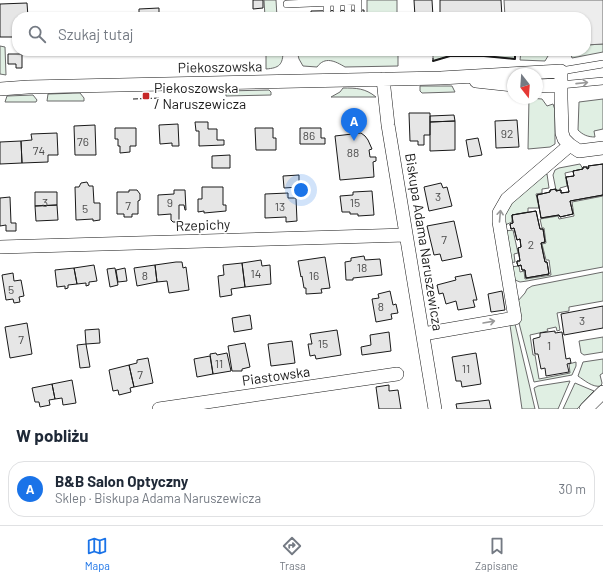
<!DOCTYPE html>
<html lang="pl">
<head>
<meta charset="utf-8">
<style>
  :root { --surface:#fff; --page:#f6f6f7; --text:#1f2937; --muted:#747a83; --line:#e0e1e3; --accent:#1a73e8 }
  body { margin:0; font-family:Barlow,sans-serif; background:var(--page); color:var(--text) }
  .compass { position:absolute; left:507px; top:68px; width:36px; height:36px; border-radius:50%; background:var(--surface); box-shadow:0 1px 3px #0004; rotate:163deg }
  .you { position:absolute; left:301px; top:190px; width:14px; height:14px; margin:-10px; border:3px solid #fff; border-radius:50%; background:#1a73e8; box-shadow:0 0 0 6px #1a73e833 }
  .badge { display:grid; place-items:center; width:26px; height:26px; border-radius:50%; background:var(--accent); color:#fff; font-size:13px; font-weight:700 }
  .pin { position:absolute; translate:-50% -33px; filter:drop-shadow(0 1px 2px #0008) }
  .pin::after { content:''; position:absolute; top:21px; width:14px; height:12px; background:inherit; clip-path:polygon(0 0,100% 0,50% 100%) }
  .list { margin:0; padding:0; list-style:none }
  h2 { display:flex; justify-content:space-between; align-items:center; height:52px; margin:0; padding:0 16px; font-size:17px }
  h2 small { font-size:13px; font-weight:400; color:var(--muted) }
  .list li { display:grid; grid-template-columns:26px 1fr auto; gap:12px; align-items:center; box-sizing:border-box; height:56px; margin:0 8px 8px; padding:0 8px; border:1px solid var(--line); border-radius:16px }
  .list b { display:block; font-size:15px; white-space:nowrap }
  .list p { margin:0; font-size:13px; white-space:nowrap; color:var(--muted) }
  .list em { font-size:13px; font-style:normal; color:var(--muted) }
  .icon { flex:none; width:22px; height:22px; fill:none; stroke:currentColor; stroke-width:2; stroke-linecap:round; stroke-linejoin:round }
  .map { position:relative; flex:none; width:603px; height:409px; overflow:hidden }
  .search { position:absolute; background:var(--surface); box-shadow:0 1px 3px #0004; left:12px; right:12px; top:12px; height:44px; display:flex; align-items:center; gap:10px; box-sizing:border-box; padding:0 14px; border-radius:16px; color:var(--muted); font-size:15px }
  .sheet { height:116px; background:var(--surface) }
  nav { display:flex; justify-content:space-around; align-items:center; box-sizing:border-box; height:56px; border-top:1px solid var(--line); background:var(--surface); font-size:11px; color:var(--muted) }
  nav a { display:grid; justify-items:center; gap:2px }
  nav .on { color:var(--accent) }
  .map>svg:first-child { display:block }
  .green { fill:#e0efe3; stroke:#6a6a6a }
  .parking { fill:#ededed; stroke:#6a6a6a }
  .building { fill:#e6e6e6; stroke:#1a1a1a }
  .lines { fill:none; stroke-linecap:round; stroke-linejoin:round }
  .lane-casing { stroke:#1a1a1a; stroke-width:8 }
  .street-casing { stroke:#1a1a1a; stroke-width:14 }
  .lane { stroke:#fff; stroke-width:7 }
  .street { stroke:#fff; stroke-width:13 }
  .fence { stroke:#1a1a1a; stroke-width:1; stroke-dasharray:5 2; stroke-linecap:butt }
  .wall { stroke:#1a1a1a; stroke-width:2 }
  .oneway { stroke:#989898 }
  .poi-dot { fill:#c62828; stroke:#fff; stroke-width:1.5 }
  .labels { text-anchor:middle; stroke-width:3; stroke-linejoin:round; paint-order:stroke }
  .number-label { font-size:12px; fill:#4d4d4d }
  .street-label { font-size:14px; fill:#1a1a1a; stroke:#fff }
  .poi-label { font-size:14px; fill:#1a1a1a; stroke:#fff; text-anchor:start }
</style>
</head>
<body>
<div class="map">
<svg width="603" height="409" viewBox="0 0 603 409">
  <rect width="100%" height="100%" fill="#fff"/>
  <path class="green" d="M264,0H276L277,17H265Z
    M367,0H397V17H367Z
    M603,44V52L572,58L570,51H586V45Z
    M0,46L5,47L6,75L0,74Z
    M266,51H283C283,65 279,68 266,69Z
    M297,51H304L308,55L367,54V51H398V66L345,67C335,61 325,56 317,67L303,66L299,59Z
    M433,51H441V53L515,51V59L484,56H450L433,61Z
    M521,51H549L548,56L545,61L520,60Z
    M420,86H452L455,92L422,93L420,91Z
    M343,88C356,88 365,88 376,97H331L340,92Z
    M269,90L271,92V95L226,96V91Z
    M80,93L84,98V101H47L48,94Z
    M33,95L37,100L36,102H5L7,96Z
    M529,98L542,99L547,106L553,104L555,110V144L550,147L528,149Z
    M603,99V129L594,131L595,137C588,137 583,135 578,130L579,102Z
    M580,164L583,169L565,173L567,186L560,188V190H556L553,175L555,170L559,168Z
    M545,174H547L549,188L542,189V193L536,194L539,208H528V212L512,215V222L505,225L504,216L509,205Z
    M603,196V267L527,281L520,282L515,280L510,267L519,266L520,272L524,271L525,279L551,275L549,260H546L542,244L546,243L544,228H542L540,219L558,216L559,219L574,216L572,202Z
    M513,230L518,253L514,254L515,262L510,263L505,231Z
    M603,272V301L569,307V311L557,313L560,330L557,331L556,327L547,329L548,331L530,335L533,355H535L539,379L570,373L569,364L576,362V366L572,375L534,382L519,323L517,302L525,293L527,289L532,286Z
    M515,324L535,409H522L510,325Z
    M603,337V352L584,355L581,353L579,341Z
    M603,359V373L600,375L602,383L601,386C593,388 584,380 578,376L583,362Z
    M570,381L558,409H539L534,388L538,386Z
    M575,383L594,391L577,409H563Z"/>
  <path class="parking" d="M504,0H603V44L586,45V17H505Z"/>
  <path class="building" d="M253,0H263V8L253,9Z
    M414,0H432L433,17H415Z
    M440,0H501L502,17H440Z
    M27,3L28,17H17V37H0V4Z
    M159,8V17H139V9Z
    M364,10V17H311V11Z
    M8,54H22V68H16V64H8Z
    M409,113H430V135H424V145H418V141H410Z
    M454,115L455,121L430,122V116Z
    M517,120L519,147L496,148L495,121Z
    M455,121V150L430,151V122Z
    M195,122H208V129H217V140H224V145L199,146V131H196Z
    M178,124L179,146H172V143L160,144L159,125Z
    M95,125L96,155H75L74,126Z
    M115,128H136V146H130V152L120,153V146H118V139H115Z
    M255,128H273V138H276V150H256Z
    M300,128H321V138H325V144H300Z
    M57,133L58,155H48V162L22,163L21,141L32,140L31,134Z
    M361,133L365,136L368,140L372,149L369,150L370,157H376V161L373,162L374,177L340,180L335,136Z
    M478,138L482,155L469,157L466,140Z
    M21,141L22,163L0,164V142Z
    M230,155V168H212V156Z
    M603,164V195L570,201L573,214L560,217L559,215L541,218L537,195L550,192V190L556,189V191L561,190V193L569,192L566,177L574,176L573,171L583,169V167H587V169L589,168L588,166Z
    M603,164V195L570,201L573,214L560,217L559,215L541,218L537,195L550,192V190L556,189V191L561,190V193L569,192L566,177L574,176L573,171L583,169V167H587V169L589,168L588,166Z
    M299,175V187L284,188L283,176Z
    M87,182L89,186H93L94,203H100V220L93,221V219L76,220L75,187H79L81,183Z
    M441,183L443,188L447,187L452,206L429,211L424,187Z
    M202,187H223V205H226V211L204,213V211L198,212V199H202Z
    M129,190H137L140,194V200L138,201V214H132V217H124V214H117V192H129Z
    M174,190H185L186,210H185L184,205H179V220L177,222H173L171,220V214L158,215V195L174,194Z
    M372,191L374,215L358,216V214H350V212H342L340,196L353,195V192Z
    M35,192H57V205L35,206Z
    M288,193V198H296L297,221L286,222V217L265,218V194Z
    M10,197L11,223H16V231H6V225L0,226V198Z
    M57,205L58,220L36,221L35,206Z
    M536,211L540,229H543L545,242L541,243L545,262H547L549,274L526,278L525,270H522L521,265L518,266L517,263V261H520L518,248L521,247L520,239L517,240L514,228L511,229L510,224L513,223L512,215Z
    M536,211L540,229H543L545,242L541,243L545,262H547L549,274L526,278L525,270H522L521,265L518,266L517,263V261H520L518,248L521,247L520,239L517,240L514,228L511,229L510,224L513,223L512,215Z
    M454,221L462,257L442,261L440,254L434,255L427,226Z
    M364,256L365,260L380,259L382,275L353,278V280H346L345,262L351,261V258Z
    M325,257L330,288L321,289L322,293L306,294V288H304L302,276L301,277L298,261Z
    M261,260L262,266L270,265L271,284L245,287L242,263Z
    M176,262H182L183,268L186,267L189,290L169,293L167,281L157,282L155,265Z
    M242,263L245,287L231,289L232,295L220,297L218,276L224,275L223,265Z
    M94,265L97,281L89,282V285L86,286V283L77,284L74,268Z
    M155,265L157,282L137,286L134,268Z
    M74,268L77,284L68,285V288L65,289V286L57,287L55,270Z
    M115,268L118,285L110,287L107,269Z
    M125,268L127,281L118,282L116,270Z
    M13,273L14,281L21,280L24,296L19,297L20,302L14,303L13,299L6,300L2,275Z
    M471,274L477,300H473L475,307L458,310L456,301L446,304L443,293L439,294L437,285L456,280L455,277Z
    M390,291L393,305L396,304L398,313L391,314L392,319L376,322L372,299L379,298L378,294Z
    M502,291L505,310L491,312L488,294Z
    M603,306V328L564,335L561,314Z
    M250,315L252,329L234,332L232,318Z
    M27,323L32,354L10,358L5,327Z
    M99,329L100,343L86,344L85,330Z
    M337,330L341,355L316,359L315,355L310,356L308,344H312L310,334Z
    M555,331V333L562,332L566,359L570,358L571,363L567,364L569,372L546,376L545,368L541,369L538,354H535L533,339L540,337V333Z
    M389,332L391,351L362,355L361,347L371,345L370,335Z
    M292,341L295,363L271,366L268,344Z
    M245,343L250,367L242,369V371H232L228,346Z
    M86,344L90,367L80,368L77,345Z
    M216,353L217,355L227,353L231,371L213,374L210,354Z
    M476,353L481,384L462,387L461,381H456L452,357Z
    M210,356L213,374L197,377L194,359Z
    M148,358L153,383L134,387L129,365L137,363V360Z
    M129,365L134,387L130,388L131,392L119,395L118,390L113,391L109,370Z
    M72,380L76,403L63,405L62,398L55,399L52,384Z
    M52,384L55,399L49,400L50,405L40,407L39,402H35L32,388Z
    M389,385V391L398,390L401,409H379L376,387Z
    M489,400L491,409H457L456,404Z"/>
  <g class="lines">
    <g class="lane-casing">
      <path id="lane" d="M348,1V11
        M327,3V11
        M287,4L358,1V10
        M337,11V2
        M561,71L603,64
        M560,85L603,81"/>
    </g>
    <g class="street-casing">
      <path id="street" d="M383,79L388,125L435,409
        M476,81L513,85
        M537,86L560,85
        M0,89L28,87L441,78L561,71V99L562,133L564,139L570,145L579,151L603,148
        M0,247L406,235
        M423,334L515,318L499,222V213L507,199L570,145
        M159,409L397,374
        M586,409L603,392"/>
    </g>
    <use href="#lane" class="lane"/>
    <use href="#street" class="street"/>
    <path class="fence" d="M433,51V61
      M133,99L160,98"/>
    <path class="wall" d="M433,61L450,56H484L515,59V51L441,53V51"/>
  </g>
  <defs><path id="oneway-shaft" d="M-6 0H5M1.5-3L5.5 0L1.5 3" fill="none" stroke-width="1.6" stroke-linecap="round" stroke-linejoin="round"/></defs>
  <g class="oneway">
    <use href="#oneway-shaft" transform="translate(582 83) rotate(-6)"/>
    <use href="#oneway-shaft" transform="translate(500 216) rotate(-85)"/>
    <use href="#oneway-shaft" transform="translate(489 322) rotate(-10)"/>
  </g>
  <rect class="poi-dot" x="142" y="92" width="8" height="8" rx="2"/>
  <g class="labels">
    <g class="number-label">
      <text x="507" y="138">92</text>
      <text x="309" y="140">86</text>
      <text x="83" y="146">76</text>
      <text x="39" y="155">74</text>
      <text x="353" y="157">88</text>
      <text x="438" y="201">3</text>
      <text x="45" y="207">3</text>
      <text x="170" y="207">9</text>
      <text x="355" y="207">15</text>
      <text x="128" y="210">7</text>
      <text x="280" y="211">13</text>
      <text x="85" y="213">5</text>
      <text x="444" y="244">7</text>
      <text x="531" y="249">2</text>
      <text x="362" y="272">18</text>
      <text x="256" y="278">14</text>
      <text x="145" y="280">8</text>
      <text x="314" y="280">16</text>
      <text x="11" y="294">5</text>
      <text x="381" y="311">8</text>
      <text x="582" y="325">3</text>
      <text x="21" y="344">7</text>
      <text x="323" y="348">15</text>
      <text x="549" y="350">1</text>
      <text x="219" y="368">11</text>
      <text x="466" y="373">11</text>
      <text x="140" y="379">7</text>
    </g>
    <g class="street-label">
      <text transform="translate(220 67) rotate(-1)" y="5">Piekoszowska</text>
      <text transform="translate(203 225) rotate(-2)" y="5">Rzepichy</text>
      <text transform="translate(424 242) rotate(81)" y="5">Biskupa Adama Naruszewicza</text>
      <text transform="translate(276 376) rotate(-8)" y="5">Piastowska</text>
    </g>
    <g class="poi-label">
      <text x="154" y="93">Piekoszowska<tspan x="154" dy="16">/ Naruszewicza</tspan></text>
    </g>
  </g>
</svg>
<svg class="compass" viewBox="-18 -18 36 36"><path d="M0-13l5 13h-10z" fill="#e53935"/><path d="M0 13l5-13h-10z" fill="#747a83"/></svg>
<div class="you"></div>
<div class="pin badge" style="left:354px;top:141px">A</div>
<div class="search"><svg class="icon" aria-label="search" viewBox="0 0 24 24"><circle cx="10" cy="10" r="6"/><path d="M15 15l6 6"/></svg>Szukaj tutaj</div>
</div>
<section class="sheet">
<h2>W pobliżu<small></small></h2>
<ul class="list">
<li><span class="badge">A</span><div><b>B&amp;B Salon Optyczny</b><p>Sklep · Biskupa Adama Naruszewicza</p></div><em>30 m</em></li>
</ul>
</section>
<nav>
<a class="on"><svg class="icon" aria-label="map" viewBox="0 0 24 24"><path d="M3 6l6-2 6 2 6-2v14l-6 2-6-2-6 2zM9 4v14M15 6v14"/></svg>Mapa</a>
<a><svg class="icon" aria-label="directions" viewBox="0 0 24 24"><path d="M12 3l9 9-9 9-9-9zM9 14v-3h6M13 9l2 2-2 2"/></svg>Trasa</a>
<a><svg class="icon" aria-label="saved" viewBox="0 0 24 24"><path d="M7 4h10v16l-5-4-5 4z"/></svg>Zapisane</a>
</nav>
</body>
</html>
